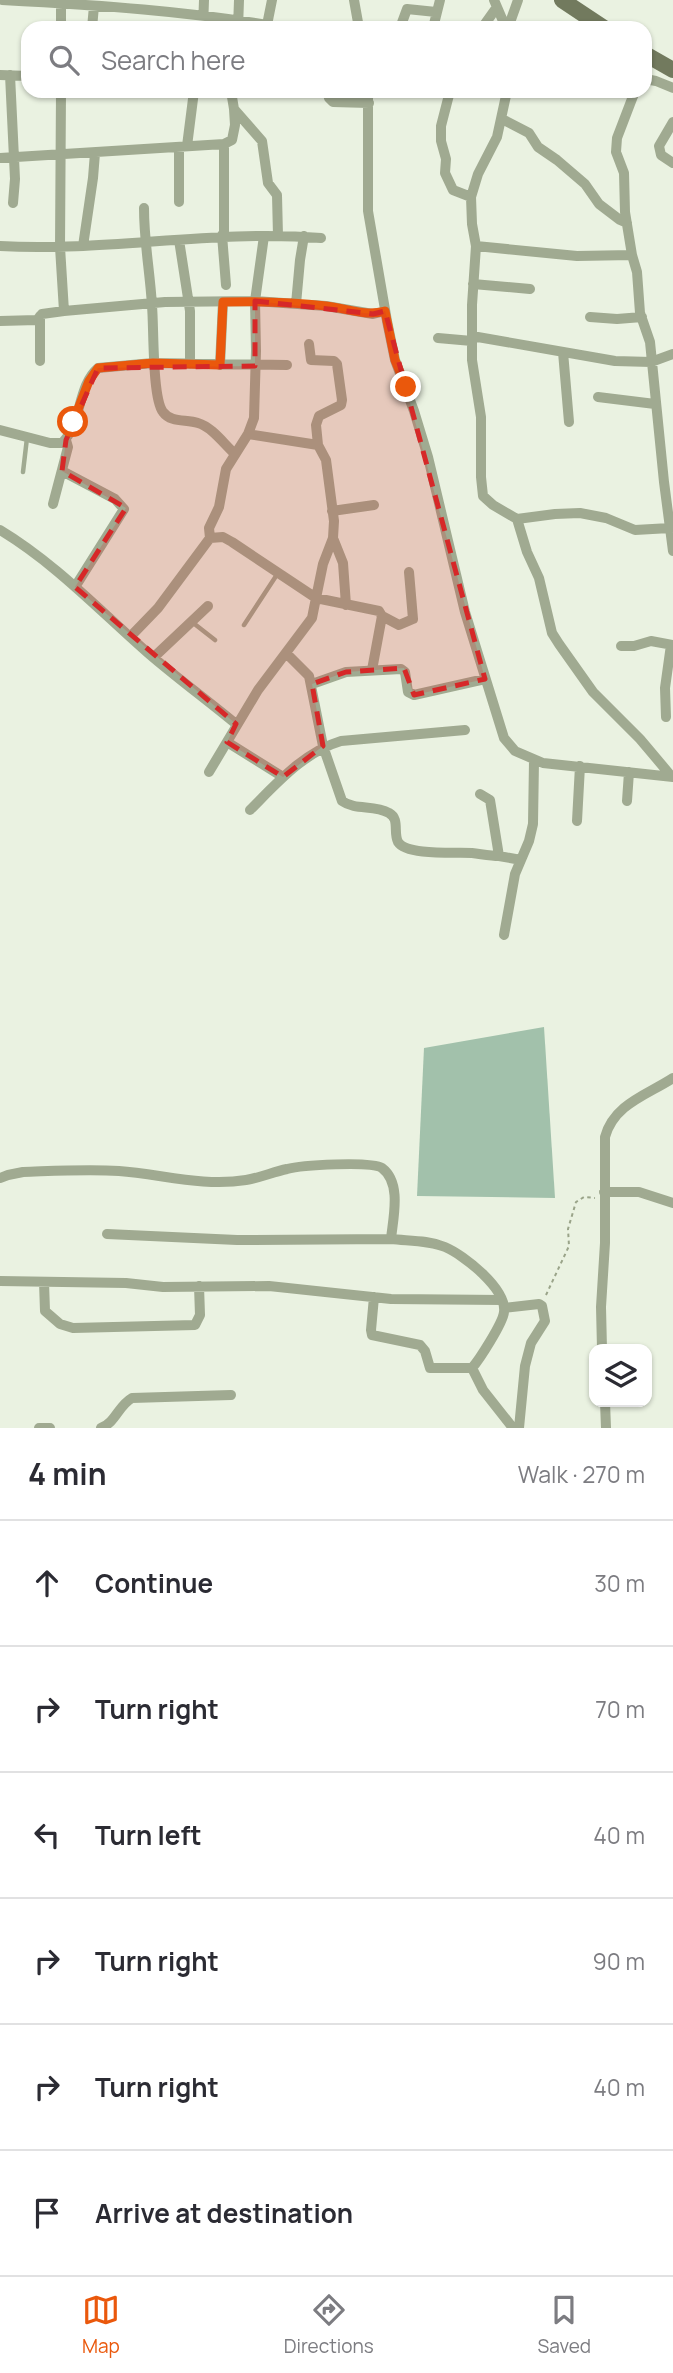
<!DOCTYPE html>
<html lang="en">
<head>
<meta charset="utf-8">
<style>
  :root { --surface:#fff; --page:#f7f7f7; --text:#2b2b33; --muted:#7c7c81; --line:#e1e1e2; --accent:#ea580c }
  body { margin:0; font-family:Manrope,sans-serif; background:var(--page); color:var(--text) }
  .controls { position:absolute; right:21px; bottom:21px; display:grid; overflow:hidden; border-radius:14px; box-shadow:0 2px 5px #0004 }
  .controls button { width:63px; height:63px; display:grid; place-items:center; padding:0; border:0; border-bottom:2px solid var(--line); background:var(--surface); color:var(--text); font:35px sans-serif }
  .stop { position:absolute; width:21px; height:21px; margin:-16px; border:5px solid #ea580c; border-radius:50%; background:#fff }
  .stop.end { background:#ea580c; border-color:#fff; box-shadow:0 2px 7px #0008 }
  .list { margin:0; padding:0; list-style:none }
  h2 { display:flex; justify-content:space-between; align-items:center; height:91px; margin:0; padding:0 28px; font-size:30px }
  h2 small { font-size:23px; font-weight:400; color:var(--muted) }
  .list li { display:grid; grid-template-columns:46px 1fr auto; gap:21px; align-items:center; box-sizing:border-box; height:126px; padding:0 28px; border-top:2px solid var(--line) }
  .list b { display:block; font-size:26px; white-space:nowrap }
  .list em { font-size:23px; font-style:normal; color:var(--muted) }
  .icon { flex:none; width:38px; height:38px; fill:none; stroke:currentColor; stroke-width:2; stroke-linecap:round; stroke-linejoin:round }
  .map { position:relative; flex:none; width:673px; height:1428px; overflow:hidden }
  .search { position:absolute; background:var(--surface); box-shadow:0 2px 5px #0004; left:21px; right:21px; top:21px; height:77px; display:flex; align-items:center; gap:18px; box-sizing:border-box; padding:0 24px; border-radius:21px; color:var(--muted); font-size:26px }
  .sheet { height:847px; background:var(--surface) }
  nav { display:flex; justify-content:space-around; align-items:center; box-sizing:border-box; height:98px; border-top:2px solid var(--line); background:var(--surface); font-size:19px; color:var(--muted) }
  nav a { display:grid; justify-items:center; gap:4px }
  nav .on { color:var(--accent) }
  .map>svg:first-child { display:block }
  .green { fill:#a2c1ab }
  .lines { fill:none; stroke-linecap:round; stroke-linejoin:round }
  .path { stroke:#9aa489; stroke-width:2; stroke-dasharray:3.5 3.5; stroke-linecap:butt }
  .service { stroke:#a0aa91; stroke-width:4.5 }
  .minor { stroke:#a0aa91; stroke-width:10 }
  .primary { stroke:#727a5e; stroke-width:16 }
  .route { stroke:#ea580c; stroke-width:9 }
  .marked { fill:#d62828; fill-opacity:0.2; stroke:#d62828; stroke-width:5; stroke-dasharray:14 9; stroke-linejoin:round }
</style>
</head>
<body>
<div class="map">
<svg width="673" height="1428" viewBox="0 0 673 1428">
  <rect width="100%" height="100%" fill="#eaf2e1"/>
  <path class="green" d="M544,1027L555,1198L417,1196L424,1048Z"/>
  <g class="lines">
    <path class="path" d="M546,1295L569,1246L568,1229L576,1202L584,1197L595,1198"/>
    <path class="service" d="M23,472L27,438
      M192,622L215,640
      M244,625L278,573"/>
    <path class="minor" d="M2,0C96,5 191,11 285,28
      M354,0L359,28
      M494,0L506,28
      M267,25L272,0
      M61,28V0
      M92,28L94,6
      M203,28L204,0
      M238,28L239,0
      M400,28L407,9L436,12
      M433,28L440,0
      M482,28L497,7
      M508,28L518,0
      M0,75L28,76
      M10,75L15,179L13,203
      M645,79L656,81L673,88
      M61,91L60,247L64,311L165,302L255,301L326,306L373,314L385,311
      M231,91L234,109L262,141L268,183L277,195L278,236
      M327,91L329,98L333,102L369,103
      M368,91V211L387,321L395,360L414,411L428,457L465,612L504,738L515,751L543,763L673,777
      M450,91L441,126V141L446,159L445,173L453,190L471,197
      M507,91L497,137L478,174L471,197L472,224L476,246L472,305V360L481,417V477L483,496L493,505L517,519L555,514L580,513L606,518L635,530L670,528
      M635,91L617,138L616,152L624,173L625,212L632,255L637,272L640,313L650,342L664,482L673,551
      M502,119L529,133L538,147L557,160L585,184L599,204L620,220L627,223
      M673,122L659,146L661,155L673,163
      M187,146L194,91
      M0,158L224,144L232,140L235,125L234,109
      M179,202V147
      M144,208C144,243 150,271 152,306C154,327 152,398 163,412C171,423 186,419 198,423C212,427 224,444 235,454
      M222,235L226,285
      M224,235V144
      M179,240L190,311V364
      M0,246C107,252 214,229 321,238
      M83,246L93,178L95,153
      M476,246L577,256L632,255
      M473,284L530,289
      M296,304L300,260L304,236
      M590,317L617,319L642,317
      M0,321L37,320L42,314L64,311
      M472,336L615,361L651,362L673,354
      M438,338L472,341
      M309,344L311,360L334,361L337,364L342,400L341,405L319,416L316,425L318,445L326,460L334,521L333,538L323,564L316,598L379,611L382,616L372,670
      M563,352L569,422
      M40,361V316
      M220,365L223,302
      M598,397L655,404
      M0,430L50,443H62C82,424 77,386 98,368L153,363L287,365
      M248,434L318,445
      M62,471L115,499L124,509L75,587
      M53,504L68,447L66,440
      M332,511L374,505
      M517,519L527,552L539,578L552,633L559,644L593,692L640,739L672,777
      M0,530C55,563 100,611 148,653C177,678 207,700 236,724
      M210,538L209,528L219,507L226,469L248,434L254,418L256,351L255,301L264,236
      M333,538L343,563L346,605
      M382,616L399,625L413,619L409,572
      M130,637L158,608L210,538L223,537L232,542L316,598L312,618L258,690L209,772
      M621,646H634L651,641L673,645
      M287,654L309,676L323,746L342,801C356,811 374,804 389,813C400,819 393,832 398,842C407,856 456,852 472,853C481,854 490,856 499,856
      M154,657L208,606
      M312,684L346,672L401,669L405,672L408,692L414,695L485,679
      M666,717L665,688L671,645
      M227,742L283,777
      M480,794L490,800L499,856L521,860
      M627,801L629,772
      M250,810C277,783 304,752 341,741L465,730
      M577,821L580,766
      M504,935L515,874L529,841L533,824L534,761
      M0,1178L8,1175L23,1172C54,1171 87,1169 119,1171C161,1174 203,1187 246,1180C259,1178 273,1172 287,1169C301,1165 371,1161 382,1168C402,1183 393,1218 391,1239L237,1240L107,1234
      M604,1192H639L673,1203
      M391,1239C409,1241 428,1240 445,1247C464,1255 507,1289 504,1312C503,1323 479,1360 472,1368L483,1390L513,1428
      M0,1281L126,1283L163,1287L269,1286L391,1299L502,1300
      M44,1282L45,1311L60,1324L73,1328L195,1325L200,1315L199,1286
      M374,1297L371,1330L372,1335L420,1345L425,1351L430,1368H472
      M504,1308L539,1304L542,1306L545,1321L531,1343L525,1366L519,1428
      M602,1349L601,1307L605,1243V1137C614,1104 647,1095 673,1078
      M605,1402L606,1428
      M39,1428H50
      M101,1428C116,1422 118,1406 132,1398L231,1395"/>
    <path class="primary" d="M562,0L604,28
      M645,54L673,70"/>
  </g>
  <g class="lines">
    <path class="route" d="M73,422L89,381L98,368L153,363L220,365L223,302C257,301 292,302 326,306C346,308 366,317 385,311L395,360L406,387"/>
  </g>
  <path class="marked" d="M255,301L373,314L385,311L485,679L414,695L404,668L346,672L312,684L323,746L283,777L227,742L236,724L75,587L126,508L62,471L66,440L98,368L255,366Z"/>
</svg>
<div class="controls">
<button><svg class="icon" aria-label="layers" viewBox="0 0 24 24"><path d="M12 4l9 5-9 5-9-5zM3 14l9 5 9-5"/></svg></button>
</div>
<div class="stop" style="left:73px;top:422px"></div>
<div class="stop end" style="left:406px;top:387px"></div>
<div class="search"><svg class="icon" aria-label="search" viewBox="0 0 24 24"><circle cx="10" cy="10" r="6"/><path d="M15 15l6 6"/></svg>Search here</div>
</div>
<section class="sheet">
<h2>4 min<small>Walk · 270 m</small></h2>
<ul class="list">
<li><svg class="icon" aria-label="ahead" viewBox="0 0 24 24"><path d="M12 20V5M6 11l6-6 6 6"/></svg><div><b>Continue</b></div><em>30 m</em></li>
<li><svg class="icon" aria-label="right" viewBox="0 0 24 24"><path d="M7 20v-9h11M14 6l5 5-5 5"/></svg><div><b>Turn right</b></div><em>70 m</em></li>
<li><svg class="icon" aria-label="left" viewBox="0 0 24 24"><path d="M17 20v-9H6M10 6l-5 5 5 5"/></svg><div><b>Turn left</b></div><em>40 m</em></li>
<li><svg class="icon" aria-label="right" viewBox="0 0 24 24"><path d="M7 20v-9h11M14 6l5 5-5 5"/></svg><div><b>Turn right</b></div><em>90 m</em></li>
<li><svg class="icon" aria-label="right" viewBox="0 0 24 24"><path d="M7 20v-9h11M14 6l5 5-5 5"/></svg><div><b>Turn right</b></div><em>40 m</em></li>
<li><svg class="icon" aria-label="arrive" viewBox="0 0 24 24"><path d="M6 21V4h12l-3 4 3 4H6"/></svg><div><b>Arrive at destination</b></div></li>
</ul>
</section>
<nav>
<a class="on"><svg class="icon" aria-label="map" viewBox="0 0 24 24"><path d="M3 6l6-2 6 2 6-2v14l-6 2-6-2-6 2zM9 4v14M15 6v14"/></svg>Map</a>
<a><svg class="icon" aria-label="directions" viewBox="0 0 24 24"><path d="M12 3l9 9-9 9-9-9zM9 14v-3h6M13 9l2 2-2 2"/></svg>Directions</a>
<a><svg class="icon" aria-label="saved" viewBox="0 0 24 24"><path d="M7 4h10v16l-5-4-5 4z"/></svg>Saved</a>
</nav>
</body>
</html>
